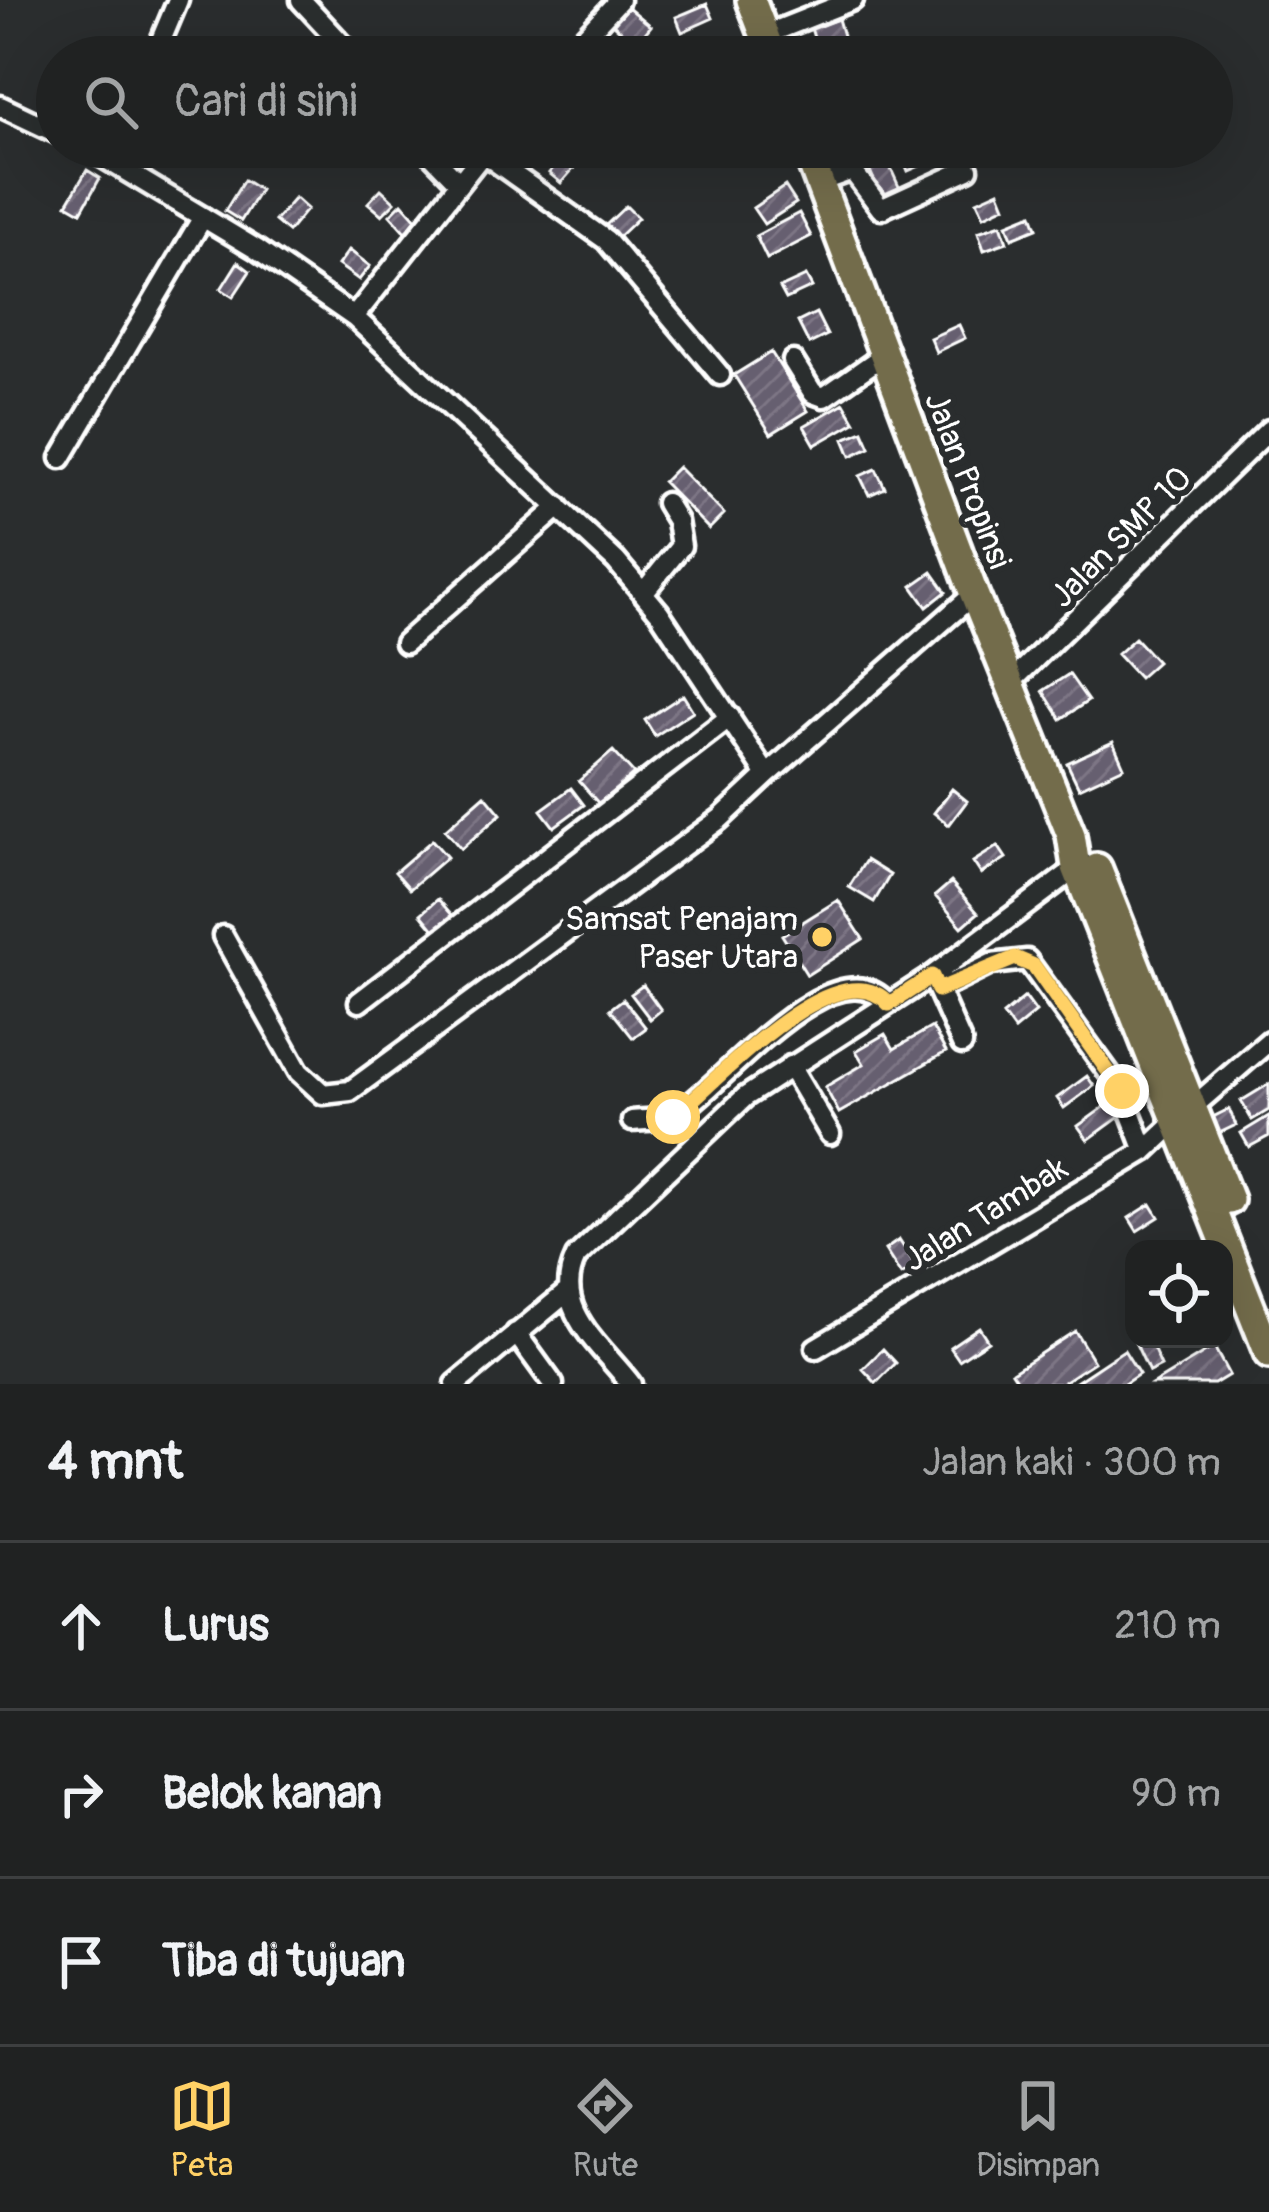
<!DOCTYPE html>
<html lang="id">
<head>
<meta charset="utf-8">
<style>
  :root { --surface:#202222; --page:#2d2f2f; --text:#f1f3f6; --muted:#a2a4a5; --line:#3d3f40; --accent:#ffd166 }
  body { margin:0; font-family:Pangolin,sans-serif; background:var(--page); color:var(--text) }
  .controls { position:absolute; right:36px; bottom:36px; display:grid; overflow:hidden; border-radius:24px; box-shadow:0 12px 48px #0002 }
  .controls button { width:108px; height:108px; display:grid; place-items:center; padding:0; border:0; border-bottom:3px solid var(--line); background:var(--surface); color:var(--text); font:60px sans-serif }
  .stop { position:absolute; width:36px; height:36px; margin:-27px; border:9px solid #ffd166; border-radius:50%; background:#fff }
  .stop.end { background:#ffd166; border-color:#fff; box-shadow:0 3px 12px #0008 }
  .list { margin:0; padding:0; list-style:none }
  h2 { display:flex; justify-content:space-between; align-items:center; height:156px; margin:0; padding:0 48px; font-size:51px }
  h2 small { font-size:39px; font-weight:400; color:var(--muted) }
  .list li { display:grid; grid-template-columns:78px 1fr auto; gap:36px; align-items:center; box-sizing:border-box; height:168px; padding:0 48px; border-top:3px solid var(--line) }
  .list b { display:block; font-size:45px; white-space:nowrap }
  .list em { font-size:39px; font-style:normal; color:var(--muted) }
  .icon { flex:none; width:66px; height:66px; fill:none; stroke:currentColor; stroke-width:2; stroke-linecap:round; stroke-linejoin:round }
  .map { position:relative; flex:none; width:1269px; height:1384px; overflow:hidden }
  .search { position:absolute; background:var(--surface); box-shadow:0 12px 48px #0002; left:36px; right:36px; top:36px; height:132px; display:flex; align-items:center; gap:30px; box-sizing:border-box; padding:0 42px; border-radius:66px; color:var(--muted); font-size:45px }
  .sheet { height:660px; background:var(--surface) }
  nav { display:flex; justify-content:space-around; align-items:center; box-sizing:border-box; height:168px; border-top:3px solid var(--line); background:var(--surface); font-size:33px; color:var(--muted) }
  nav a { display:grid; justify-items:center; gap:6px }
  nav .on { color:var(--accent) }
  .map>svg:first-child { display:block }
  .building { fill:url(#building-hatch); stroke:#fff; stroke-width:3 }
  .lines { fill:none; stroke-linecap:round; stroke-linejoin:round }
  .minor-casing { stroke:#fff; stroke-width:27 }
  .highway-casing { stroke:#fff; stroke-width:36 }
  .minor { stroke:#2a2d2e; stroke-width:18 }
  .highway { stroke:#736c4b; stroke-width:27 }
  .route { stroke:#ffd166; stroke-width:15 }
  .poi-dot { fill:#ffd166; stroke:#2a2d2e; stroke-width:4.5 }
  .labels { text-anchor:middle; stroke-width:12; stroke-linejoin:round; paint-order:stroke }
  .street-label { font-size:33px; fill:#fff; stroke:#2a2d2e }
  .poi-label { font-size:33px; fill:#fff; stroke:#2a2d2e; text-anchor:end }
</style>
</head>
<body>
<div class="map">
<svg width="1269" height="1384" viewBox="0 0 1269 1384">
  <defs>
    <pattern id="building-hatch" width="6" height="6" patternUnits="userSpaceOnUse" patternTransform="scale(3)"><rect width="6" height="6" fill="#665e6f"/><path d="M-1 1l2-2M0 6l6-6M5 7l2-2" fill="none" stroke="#7d7685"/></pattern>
  </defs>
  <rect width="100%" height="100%" fill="#2a2d2e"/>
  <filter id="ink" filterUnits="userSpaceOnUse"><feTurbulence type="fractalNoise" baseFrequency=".00833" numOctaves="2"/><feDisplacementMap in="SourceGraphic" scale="24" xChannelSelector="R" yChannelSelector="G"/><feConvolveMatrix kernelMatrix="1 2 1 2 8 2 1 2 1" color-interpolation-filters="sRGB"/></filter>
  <g filter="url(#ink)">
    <path class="building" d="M707,4L713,18L682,32L676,17Z
      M628,7L651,26L636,44L613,24Z
      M838,19L844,39L817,48L811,28Z
      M910,147H931L936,159L908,171L900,151Z
      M882,149L900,189L882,198L864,157Z
      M568,150L580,161L561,183L549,173Z
      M87,170L100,178L81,212L67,204Z
      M244,180L260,190L241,221L225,211Z
      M785,186L796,203L764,224L753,208Z
      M381,189L395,202L382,215L368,203Z
      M999,191L1005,206L984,216L977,201Z
      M295,198L307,209L288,232L275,221Z
      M402,203L418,221L405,232L390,215Z
      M626,206L638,218L618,237L606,225Z
      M799,213L811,236L767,259L756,236Z
      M1032,214L1037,228L1012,238L1007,224Z
      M1001,224L1007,242L984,250L978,232Z
      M349,250L370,266L359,280L338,265Z
      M238,262L250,271L233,297L221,289Z
      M806,276L812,287L786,299L780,288Z
      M816,313L827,335L809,344L798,322Z
      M959,325L965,338L936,352L930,338Z
      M771,352L808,411L771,434L734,375Z
      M844,403L855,422L815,445L804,426Z
      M863,431L870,447L851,456L844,439Z
      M678,467L724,514L709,529L663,482Z
      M876,469L885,488L869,495L860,476Z
      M932,572L946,592L927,607L912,586Z
      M1135,638L1157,662L1139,678L1117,654Z
      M1069,674L1088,701L1061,719L1043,691Z
      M683,695L693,711L655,736L645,720Z
      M1113,742L1124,767L1079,788L1067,763Z
      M613,751L634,774L599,804L579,781Z
      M571,788L584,805L554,827L541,810Z
      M952,789L967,801L949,825L934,813Z
      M485,795L501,814L461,849L445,830Z
      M432,840L447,857L410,889L395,872Z
      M998,846L1006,858L981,874L973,862Z
      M866,860L890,875L874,902L849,887Z
      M951,882L978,913L962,927L935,896Z
      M438,899L453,916L435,931L421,914Z
      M838,900L863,939L807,975L782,935Z
      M643,985L661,1010L650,1019L631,994Z
      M1025,997L1036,1012L1014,1030L1003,1015Z
      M623,999L646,1028L633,1038L610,1009Z
      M932,1027L946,1052L839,1113L825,1087L864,1064L856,1051L885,1034L894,1049Z
      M1087,1076L1094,1086L1064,1108L1057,1098Z
      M1269,1084V1110L1252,1120L1241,1101Z
      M1111,1102L1121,1116L1088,1140L1078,1126Z
      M1229,1109L1236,1125L1215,1135L1207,1120Z
      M1269,1116V1136L1249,1147L1241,1133Z
      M1151,1204L1159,1217L1137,1231L1129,1218Z
      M899,1240L916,1266L901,1275L885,1250Z
      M979,1327L988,1341L959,1360L950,1347Z
      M1075,1331L1094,1362L1060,1384H1020L1012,1372Z
      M1149,1339L1161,1366L1149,1372L1135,1342Z
      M1214,1347L1229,1375L1214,1384H1153Z
      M883,1349L896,1363L876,1383L863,1369Z
      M1124,1350L1139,1374L1124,1384H1073Z"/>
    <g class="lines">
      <g class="minor-casing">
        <path id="minor" d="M301,0L354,57
          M765,35L853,0
          M154,57L178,0
          M566,57L619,0
          M0,106L57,133
          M86,147L256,249L354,317L616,561L659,612L767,775L974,594
          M424,147L458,182
          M483,153L606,240L720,375
          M819,182L852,170L881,209L968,169
          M354,317L488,147
          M793,361L813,393L824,397L884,355
          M61,458L203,217
          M643,593L681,546L677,521L666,503
          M405,643L559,507
          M1010,683L1269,430
          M223,936L299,1072L323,1094L350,1091L720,819L767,775
          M935,983L962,1044
          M938,990L991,964L1027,960L1122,1091L1145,1151
          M359,1002L730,717
          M790,1066L830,1134
          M1195,1105L1269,1041
          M632,1121C646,1119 665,1121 677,1114C723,1085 835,942 888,1004
          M516,1333L553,1384
          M816,1348L1145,1151L1178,1120
          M456,1384L566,1293
          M631,1384C600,1344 551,1309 576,1257L745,1097L932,976L1083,863"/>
      </g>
      <g class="highway-casing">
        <path id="highway" d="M751,0L773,57
          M806,147L974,594L1071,835L1076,867L1269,1354
          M1097,868L1229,1200"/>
      </g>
      <use href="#minor" class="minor"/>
      <use href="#highway" class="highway"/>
    </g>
  </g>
  <g class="lines" filter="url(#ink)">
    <path class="route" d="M673,1117C715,1083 838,946 889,1004L932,976L938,990L1015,958L1034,966L1122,1091"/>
  </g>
  <circle class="poi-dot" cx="822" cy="937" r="12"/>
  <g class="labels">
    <g class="street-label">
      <text transform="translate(969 480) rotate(69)" y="12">Jalan Propinsi</text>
      <text transform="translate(1120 536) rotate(-45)" y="12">Jalan SMP 10</text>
      <text transform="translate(985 1213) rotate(-32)" y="12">Jalan Tambak</text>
    </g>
    <g class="poi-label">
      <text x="798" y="930">Samsat Penajam<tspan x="798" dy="38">Paser Utara</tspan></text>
    </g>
  </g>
</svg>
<div class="controls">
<button><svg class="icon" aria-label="locate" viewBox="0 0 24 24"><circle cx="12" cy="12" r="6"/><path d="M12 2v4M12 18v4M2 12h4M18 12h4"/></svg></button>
</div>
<div class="stop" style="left:673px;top:1117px"></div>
<div class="stop end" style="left:1122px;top:1091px"></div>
<div class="search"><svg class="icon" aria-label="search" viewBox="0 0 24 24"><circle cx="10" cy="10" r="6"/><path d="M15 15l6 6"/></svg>Cari di sini</div>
</div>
<section class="sheet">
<h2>4 mnt<small>Jalan kaki · 300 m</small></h2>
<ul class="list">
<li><svg class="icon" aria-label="ahead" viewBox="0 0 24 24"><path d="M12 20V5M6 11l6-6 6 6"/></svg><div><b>Lurus</b></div><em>210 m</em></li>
<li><svg class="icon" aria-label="right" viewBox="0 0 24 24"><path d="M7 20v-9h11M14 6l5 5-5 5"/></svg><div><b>Belok kanan</b></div><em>90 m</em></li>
<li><svg class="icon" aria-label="arrive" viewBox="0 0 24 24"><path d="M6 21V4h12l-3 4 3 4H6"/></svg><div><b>Tiba di tujuan</b></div></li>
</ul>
</section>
<nav>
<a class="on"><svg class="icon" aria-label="map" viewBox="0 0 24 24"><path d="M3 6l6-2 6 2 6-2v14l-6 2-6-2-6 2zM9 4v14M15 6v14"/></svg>Peta</a>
<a><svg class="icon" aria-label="directions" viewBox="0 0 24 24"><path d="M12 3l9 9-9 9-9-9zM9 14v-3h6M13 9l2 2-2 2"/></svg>Rute</a>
<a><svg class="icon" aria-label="saved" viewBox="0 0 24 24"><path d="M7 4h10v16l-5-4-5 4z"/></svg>Disimpan</a>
</nav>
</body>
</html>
